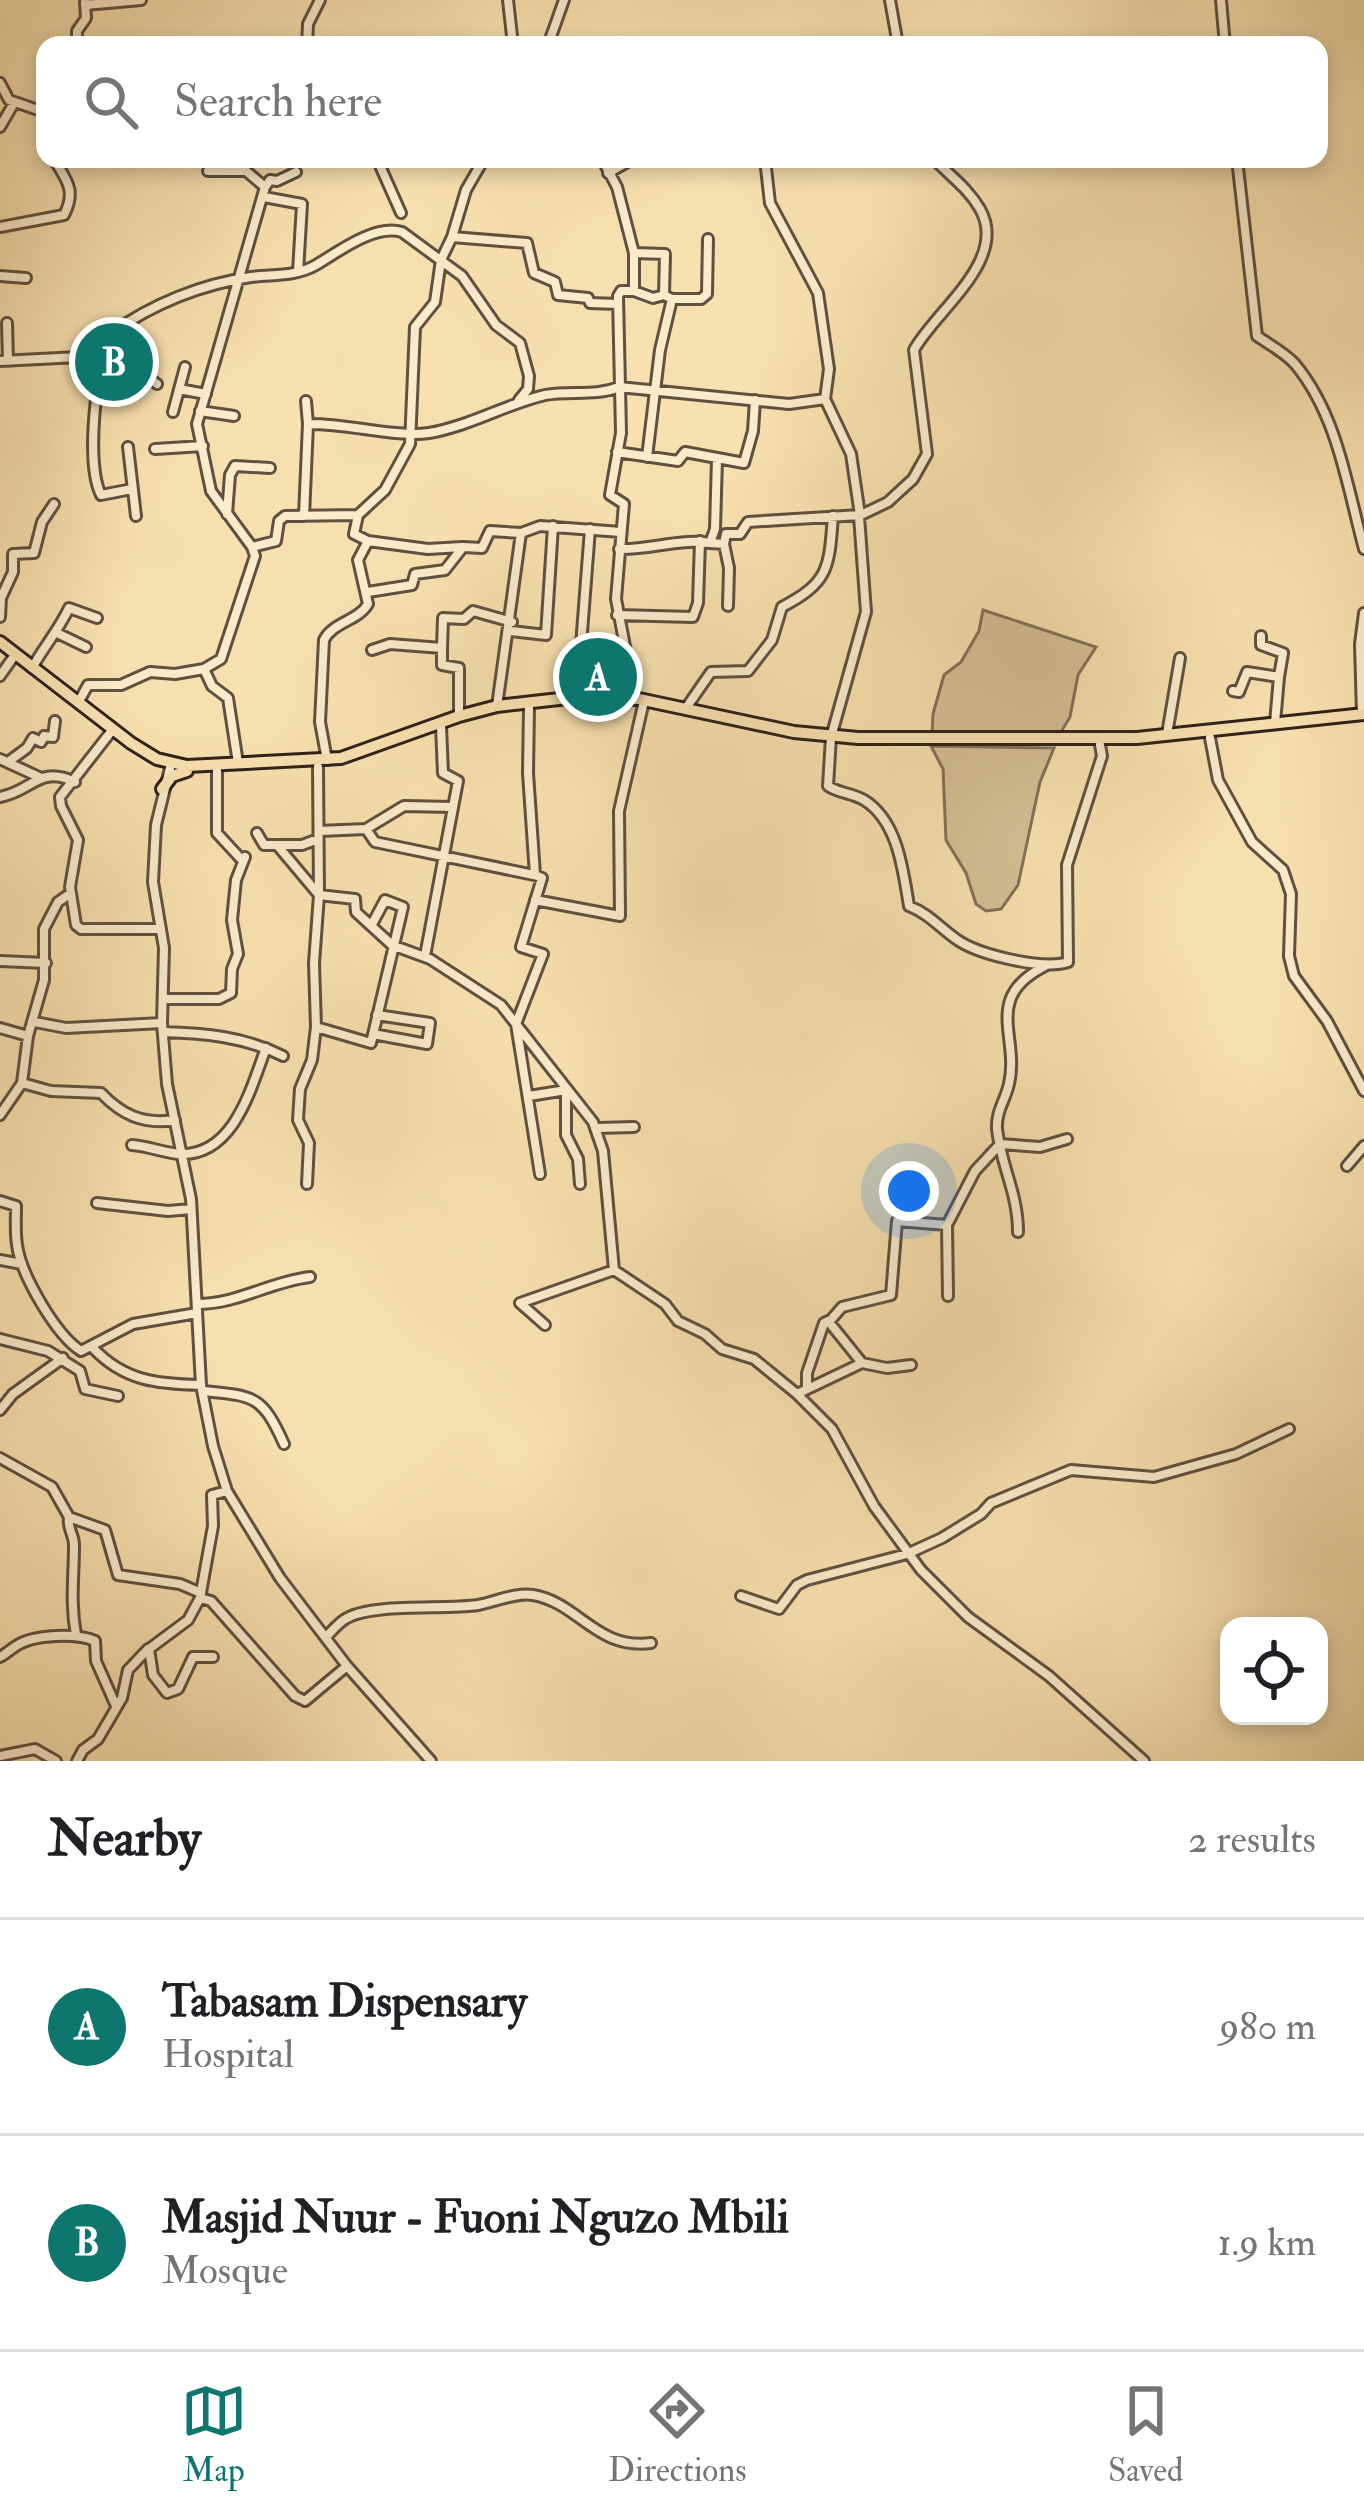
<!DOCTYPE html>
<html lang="en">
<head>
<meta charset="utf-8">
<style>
  :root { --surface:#fff; --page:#f2f2f2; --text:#202124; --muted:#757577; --line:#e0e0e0; --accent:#0f766e }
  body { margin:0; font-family:"IM FELL Double Pica",serif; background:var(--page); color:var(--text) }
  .controls { position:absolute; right:36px; bottom:36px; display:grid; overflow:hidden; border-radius:24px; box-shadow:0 6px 18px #0003 }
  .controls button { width:108px; height:108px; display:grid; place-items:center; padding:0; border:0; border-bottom:3px solid var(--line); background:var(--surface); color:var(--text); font:60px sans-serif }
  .you { position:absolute; left:909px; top:1191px; width:42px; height:42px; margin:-30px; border:9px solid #fff; border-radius:50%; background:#1a73e8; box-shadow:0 0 0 18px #1a73e833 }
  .badge { display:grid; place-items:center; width:78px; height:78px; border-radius:50%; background:var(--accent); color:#fff; font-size:39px; font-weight:700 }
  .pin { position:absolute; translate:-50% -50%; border:6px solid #fff; box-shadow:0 3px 12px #0006 }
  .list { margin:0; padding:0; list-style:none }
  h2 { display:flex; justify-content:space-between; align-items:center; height:156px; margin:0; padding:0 48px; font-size:51px }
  h2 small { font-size:39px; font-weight:400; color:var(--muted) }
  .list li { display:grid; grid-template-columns:78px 1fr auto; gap:36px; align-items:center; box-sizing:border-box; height:216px; padding:0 48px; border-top:3px solid var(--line) }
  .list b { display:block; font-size:45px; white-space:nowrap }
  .list p { margin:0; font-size:39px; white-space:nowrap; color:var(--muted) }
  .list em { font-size:39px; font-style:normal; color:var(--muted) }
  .icon { flex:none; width:66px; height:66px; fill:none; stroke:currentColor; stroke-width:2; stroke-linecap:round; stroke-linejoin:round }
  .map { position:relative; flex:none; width:1364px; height:1761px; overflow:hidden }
  .search { position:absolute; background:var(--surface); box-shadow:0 6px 18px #0003; left:36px; right:36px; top:36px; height:132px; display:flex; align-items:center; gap:30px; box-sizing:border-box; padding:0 42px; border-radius:24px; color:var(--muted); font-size:45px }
  .sheet { height:588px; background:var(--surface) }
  nav { display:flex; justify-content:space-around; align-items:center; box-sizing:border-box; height:168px; border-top:3px solid var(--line); background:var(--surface); font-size:33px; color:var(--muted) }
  nav a { display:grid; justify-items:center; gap:6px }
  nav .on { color:var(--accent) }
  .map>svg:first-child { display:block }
  .green { fill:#d5bf96; stroke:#827058; stroke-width:3 }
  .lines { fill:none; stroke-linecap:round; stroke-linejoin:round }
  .minor-casing { stroke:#605040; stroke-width:14 }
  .major-casing { stroke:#2e201b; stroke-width:16 }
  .minor { stroke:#faebcb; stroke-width:8 }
  .major { stroke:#f7e0af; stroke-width:10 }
</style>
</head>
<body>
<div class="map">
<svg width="1364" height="1761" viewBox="0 0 1364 1761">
  <rect width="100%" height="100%" fill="#f7e0af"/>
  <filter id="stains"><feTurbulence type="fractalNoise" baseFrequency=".00167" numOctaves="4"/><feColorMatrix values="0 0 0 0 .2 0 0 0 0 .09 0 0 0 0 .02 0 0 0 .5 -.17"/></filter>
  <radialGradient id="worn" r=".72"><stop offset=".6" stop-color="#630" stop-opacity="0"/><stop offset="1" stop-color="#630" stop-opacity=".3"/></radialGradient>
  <path class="green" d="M983,610L1096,647L1078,675L1070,717L1058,737L932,735L933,714L944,675L961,662L979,631Z
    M931,746L1054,748L1040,782L1018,885L1001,909L986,911L976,904L966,873L946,840L943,769Z"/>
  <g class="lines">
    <g class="minor-casing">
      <path id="minor" d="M508,0L513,45
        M890,0L898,45
        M1221,0L1225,45
        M85,5L141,0
        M77,45V31L86,18L85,2
        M307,45L308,24L320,0
        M548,45L564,0
        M0,83L9,100L41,111L45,120
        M0,127L14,103
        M377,159L401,213
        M602,159L617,187L634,253
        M765,159L770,203L818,293L829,369L825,399
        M934,159C950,176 968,188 980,209C1009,260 936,310 914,350L927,454L913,479L888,502L859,516L866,612L831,737L828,786C838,793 852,793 864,800C898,821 903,870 909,906C929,914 939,927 956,939C978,955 1043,970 1068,962L1067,865L1102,756L1100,745
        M1237,159L1257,336C1270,345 1285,353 1295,364C1338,416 1347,486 1364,549
        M208,171H246L265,187
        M608,173L633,159
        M264,197L302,204L298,272
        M0,227L64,215C77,190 66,180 54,159
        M452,237L466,190L484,159
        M0,276L26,278
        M634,291L653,298L664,295
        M672,299H701L707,294L708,239
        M7,323L8,361
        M0,361L118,355L157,384
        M179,389L206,394
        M306,401L308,424
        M200,411L234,416
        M173,412L185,367
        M128,447L136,516
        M155,449L203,446
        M617,452L678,461L685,452L744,463L753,431L755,400
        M132,489L101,495C85,463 96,365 112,333C152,304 202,284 251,277C273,274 295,277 316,265C338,252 374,224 402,232L462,276L496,325L520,343L529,376L528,389L519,400
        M227,514L230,475L235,466L270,468
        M304,516L308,424C346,423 397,438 429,433C470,426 506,404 545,395C571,390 594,397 619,387L789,404L825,399L851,454L860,515L748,522L740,534H726L724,544L710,543
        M368,541L428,549L462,547
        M724,544L729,568L728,606
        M252,547L276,541L279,521L285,516L358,515
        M619,549C651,550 679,538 710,543L715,529L717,459
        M368,592L412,585L415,574L445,570L463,547L482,548L490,531L521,533
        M617,615L693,617L698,603L700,541
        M0,617L1,598L13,572V554L34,553L42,522L54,504
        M511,631L546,635L553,526
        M59,634L86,647
        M442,648V665L459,668V716
        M372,650L390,644L442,648L443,618L464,619L473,611L512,622
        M32,668C45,645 58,631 69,608L97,618
        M204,669L212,686L228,698L238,763
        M0,676L12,659
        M1233,691L1239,692L1247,672L1279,677L1283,653L1261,645V636
        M577,697L590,529
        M624,697L622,688L628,662L616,599L624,504L610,495L621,433L618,296L621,291H634V253L665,254L664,295L672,299L660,350L647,457
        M78,703L88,685H121L150,672L175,674L204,669L221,659L255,556L252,547L211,491L197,424L265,187L270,180L277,181L296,172
        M497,706L521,533L540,526L621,532
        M529,708L528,773L535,875L542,878L521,947L543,954L516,1024L540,1174
        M686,708L711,672L748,671L772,640L782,607C830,582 829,567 833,516
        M1362,714L1360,644L1364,613
        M1275,723L1279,677
        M110,733L60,797L61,806L78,840L70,887L76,925L81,929H161
        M1167,734L1180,658
        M1210,738L1218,780L1252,842L1283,870L1291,894L1289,956L1294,976L1327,1021L1364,1091
        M0,759L39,777
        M327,760L320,722L324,640C333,622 358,621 368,604L358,560L368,541L354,534L358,515L385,490L410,444L415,327L435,302L441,260L452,237L527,243L534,273L555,282L558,295L588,298L590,303L618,304
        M8,762L27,748L33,738L41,742L44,736L53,737L55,721
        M171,764L156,825L153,882L164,948L162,1023L167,1084L191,1199L201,1385L213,1446L227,1491L280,1578L347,1666L431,1761
        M217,771V833L241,859
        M0,797C33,791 38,765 75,782
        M366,829L375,842L534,875
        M319,831L366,829L404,806L453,807
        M257,833L264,845H277L319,895L355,899L356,912L392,945L430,959L501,1005L593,1122L603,1151L614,1270L665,1304L678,1321L705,1334L722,1349L754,1359L797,1394L832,1429L874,1506L921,1570L968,1617L1049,1676L1144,1761
        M279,845H302L318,839
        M71,893L58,902L44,929V980L28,1036L22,1083L51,1091L101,1093C121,1114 142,1125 175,1120
        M535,900L620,916L619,811L644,701
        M425,956L458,781L443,773L441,726
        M0,961L46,963
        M163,999H219L231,993L232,969L238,954L232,920L236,880L245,857
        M35,1022L66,1028L162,1023
        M316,1027L371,1043L403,907L385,900L371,926
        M0,1028L28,1036
        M163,1032C205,1033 245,1037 283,1056
        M373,1034L427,1044L430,1023L377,1015
        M529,1096L566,1090V1135L578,1159L580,1184
        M0,1115L22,1083
        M598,1128L634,1127
        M132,1145C148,1146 164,1153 180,1154C234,1156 251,1088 266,1048
        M1347,1166L1364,1146
        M307,1184L309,1143L298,1120L300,1089L312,1060L316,1027L314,963L319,895L318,767
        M0,1201L16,1206C16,1219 15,1232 17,1245C21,1275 56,1335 81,1351L133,1324L197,1313
        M97,1203L168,1211L191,1209
        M947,1225L948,1296
        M1018,1232C1018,1193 1001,1166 997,1129C996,1111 1005,1101 1009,1084C1020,1036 982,998 1045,966
        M0,1260L22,1264
        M197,1304C238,1304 269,1282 310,1277
        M545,1325L520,1303L614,1270
        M0,1339L48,1351L80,1371L85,1389L118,1396
        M93,1348C124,1381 157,1384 201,1385
        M862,1363L829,1322L842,1307L891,1295L897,1221L947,1225L975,1171L1000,1144L1040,1147L1067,1139
        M807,1389V1373L824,1323L828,1321
        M203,1391C254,1396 262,1395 284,1444
        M797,1394L862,1363L887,1368L911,1365
        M0,1410L13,1394L63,1358
        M0,1458L52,1487L69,1517L105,1530L118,1575L180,1584L201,1593
        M69,1517C67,1529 74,1534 74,1545C74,1577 70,1602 76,1635
        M741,1596L779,1609L797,1585L807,1580L907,1554L942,1538L981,1514L991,1503L1071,1470L1154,1477L1236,1454L1289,1429
        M200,1598L211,1601L295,1696L305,1701L347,1666
        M326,1637C332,1631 339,1622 347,1618C374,1603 443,1610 478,1605C494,1602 517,1592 533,1595C579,1603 596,1650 651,1643
        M0,1657C6,1654 11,1649 16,1646C34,1634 77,1633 95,1641L96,1661L116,1706
        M213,1657H193L178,1689L167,1693L153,1675L149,1649L188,1620L200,1598L213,1526L212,1495L227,1491
        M0,1756L35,1749L56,1761
        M77,1761L83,1750L98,1739L122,1698L128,1670L148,1649"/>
    </g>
    <g class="major-casing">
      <path id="major" d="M0,642L131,743L157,759L187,766L341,758L459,716L497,706L577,697L639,699L794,732L858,738H1137L1364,714
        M162,789L172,776L187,771"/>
    </g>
    <use href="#minor" class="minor"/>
    <use href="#major" class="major"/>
  </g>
  <rect width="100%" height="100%" filter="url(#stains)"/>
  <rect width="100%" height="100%" fill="url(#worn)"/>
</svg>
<div class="controls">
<button><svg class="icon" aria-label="locate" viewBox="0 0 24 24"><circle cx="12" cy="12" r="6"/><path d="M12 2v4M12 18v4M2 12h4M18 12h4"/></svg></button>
</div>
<div class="you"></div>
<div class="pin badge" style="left:598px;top:677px">A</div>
<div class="pin badge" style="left:114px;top:362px">B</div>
<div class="search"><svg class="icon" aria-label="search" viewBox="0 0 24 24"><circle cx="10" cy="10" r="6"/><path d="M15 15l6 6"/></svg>Search here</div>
</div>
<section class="sheet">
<h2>Nearby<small>2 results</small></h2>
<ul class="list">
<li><span class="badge">A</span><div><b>Tabasam Dispensary</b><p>Hospital</p></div><em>980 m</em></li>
<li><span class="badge">B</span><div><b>Masjid Nuur - Fuoni Nguzo Mbili</b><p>Mosque</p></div><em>1.9 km</em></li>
</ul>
</section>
<nav>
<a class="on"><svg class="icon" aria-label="map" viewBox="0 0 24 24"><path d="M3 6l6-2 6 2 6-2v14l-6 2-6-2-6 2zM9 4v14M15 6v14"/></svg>Map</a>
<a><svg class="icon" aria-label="directions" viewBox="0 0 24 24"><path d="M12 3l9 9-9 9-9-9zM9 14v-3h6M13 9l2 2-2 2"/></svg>Directions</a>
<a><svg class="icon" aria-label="saved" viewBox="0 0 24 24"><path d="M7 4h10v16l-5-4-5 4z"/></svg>Saved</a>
</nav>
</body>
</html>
